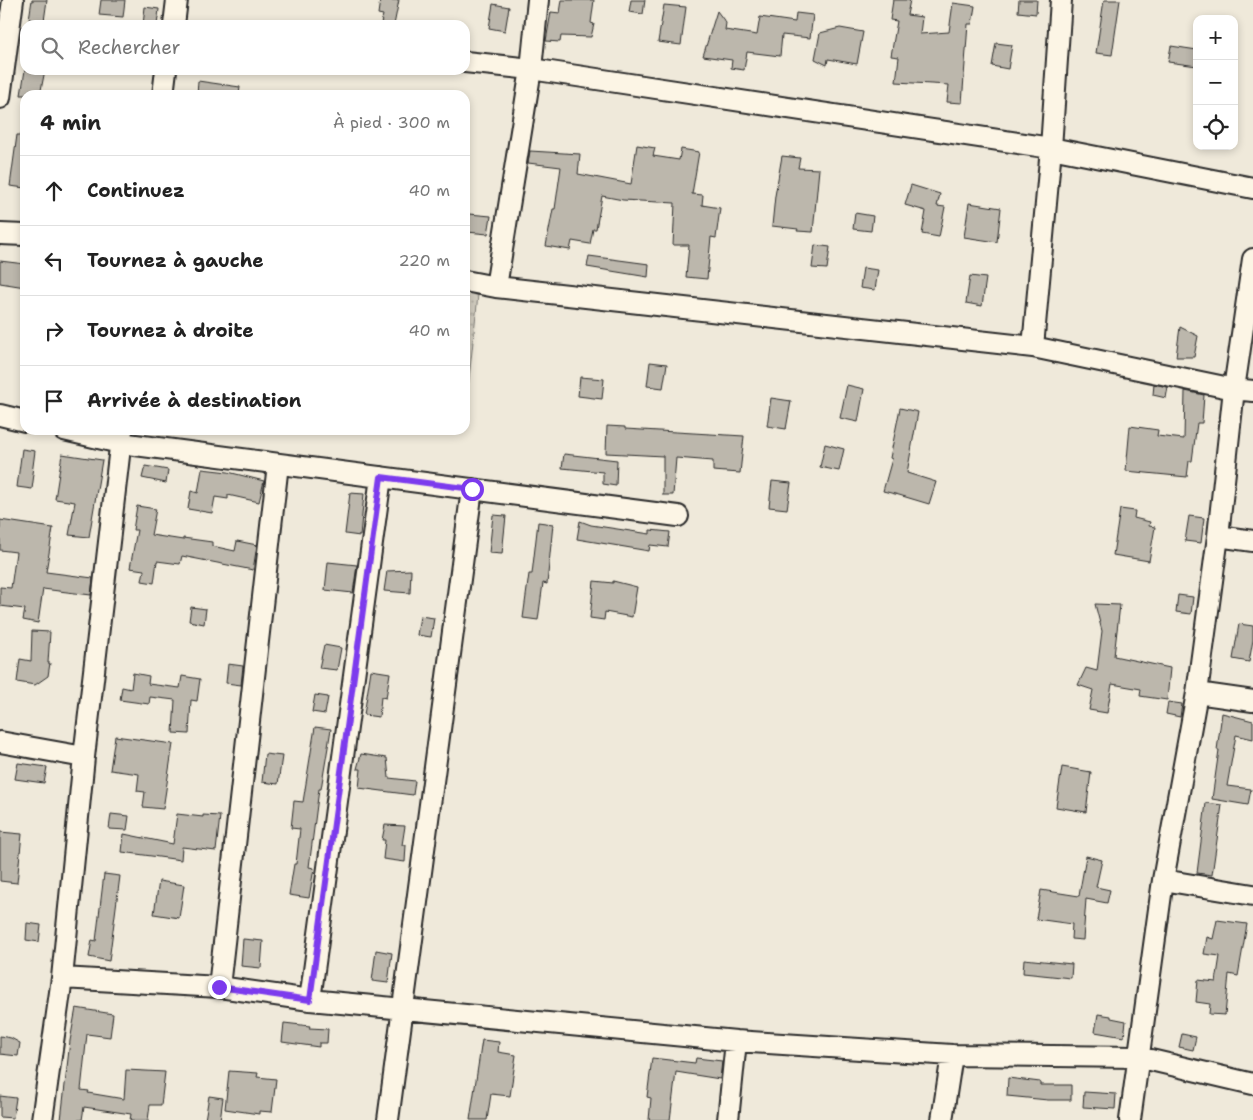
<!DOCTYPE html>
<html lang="fr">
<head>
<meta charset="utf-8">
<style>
  :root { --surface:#fff; --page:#f2f2f2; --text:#222; --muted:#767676; --line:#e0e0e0 }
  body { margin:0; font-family:"Shantell Sans",sans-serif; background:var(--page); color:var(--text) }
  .controls { position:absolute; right:15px; top:15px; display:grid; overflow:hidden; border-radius:10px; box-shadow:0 2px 8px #0003 }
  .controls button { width:45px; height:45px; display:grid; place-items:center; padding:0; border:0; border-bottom:1px solid var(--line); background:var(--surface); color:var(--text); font:25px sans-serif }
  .stop { position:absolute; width:15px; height:15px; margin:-11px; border:4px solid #7c3aed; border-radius:50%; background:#fff }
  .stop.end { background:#7c3aed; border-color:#fff; box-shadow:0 1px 5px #0008 }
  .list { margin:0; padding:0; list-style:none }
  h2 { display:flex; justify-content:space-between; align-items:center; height:65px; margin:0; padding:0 20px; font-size:21px }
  h2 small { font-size:16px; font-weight:400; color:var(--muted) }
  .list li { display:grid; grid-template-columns:32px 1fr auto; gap:15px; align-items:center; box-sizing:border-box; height:70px; padding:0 20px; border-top:1px solid var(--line) }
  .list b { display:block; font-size:19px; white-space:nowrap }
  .list em { font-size:16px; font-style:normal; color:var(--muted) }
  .icon { flex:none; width:28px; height:28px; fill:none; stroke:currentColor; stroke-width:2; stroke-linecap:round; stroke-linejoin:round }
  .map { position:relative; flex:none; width:1253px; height:1120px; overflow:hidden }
  .search { position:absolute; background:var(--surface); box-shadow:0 2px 8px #0003; left:20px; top:20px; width:450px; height:55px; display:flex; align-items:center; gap:12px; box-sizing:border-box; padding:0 18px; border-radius:15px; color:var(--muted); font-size:19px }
  .panel { position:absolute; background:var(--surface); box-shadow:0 2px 8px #0003; left:20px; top:90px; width:450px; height:345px; border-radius:15px }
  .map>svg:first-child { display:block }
  .grass { fill:url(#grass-dots); stroke:#7e7c76 }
  .building { fill:#bcb7ac; stroke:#2b2b2b }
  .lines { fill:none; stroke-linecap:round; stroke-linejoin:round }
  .minor-casing { stroke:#2b2b2b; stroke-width:24 }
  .minor { stroke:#fcf5e5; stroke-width:20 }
  .route { stroke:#7c3aed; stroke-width:6 }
</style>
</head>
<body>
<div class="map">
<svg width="1253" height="1120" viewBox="0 0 1253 1120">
  <defs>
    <pattern id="grass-dots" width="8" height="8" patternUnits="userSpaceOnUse" patternTransform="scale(1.25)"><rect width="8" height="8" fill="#d2cdc0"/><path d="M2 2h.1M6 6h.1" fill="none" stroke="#b4b0a5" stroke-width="1.8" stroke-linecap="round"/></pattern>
  </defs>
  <rect width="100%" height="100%" fill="#efe9da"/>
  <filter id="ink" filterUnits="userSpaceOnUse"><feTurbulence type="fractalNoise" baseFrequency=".02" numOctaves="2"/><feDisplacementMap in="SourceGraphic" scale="10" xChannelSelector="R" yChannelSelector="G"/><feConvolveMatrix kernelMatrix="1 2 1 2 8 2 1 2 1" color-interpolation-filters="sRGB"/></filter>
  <g filter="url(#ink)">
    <path class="grass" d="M465,292L478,295L468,388L465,387Z"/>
    <path class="building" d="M32,0H47L44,21L29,19Z
      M101,0H125L123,17L99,15Z
      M380,0H399L394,25L381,23L383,15L378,14Z
      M562,0H594L591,23L594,24L591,37L561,36L560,42L546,41L551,12L560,13Z
      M631,0H645L643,14L629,12Z
      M893,0H910L907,15L922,17L920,34L949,32L953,3L975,6L972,24H968L962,103L947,102L949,85L896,82L899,57L891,56L897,21L890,20Z
      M1019,0H1037L1036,14L1018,12Z
      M1104,0H1120L1112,55L1096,53Z
      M493,4L509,7L505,31L489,28Z
      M664,5L686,7L681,45L658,42Z
      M145,7L159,9L157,25H143Z
      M717,11L726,23L725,30L757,35L760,17L795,22L796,13L813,15L810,38L782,35L780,56L747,52L744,70L731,68L732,60L703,56Z
      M840,28L863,32L857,64L828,59L827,65L815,59L820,33Z
      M996,43L1012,45L1008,69L992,66Z
      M1171,46L1197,50V66L1168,62Z
      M25,70H45L40,95H21Z
      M198,81L240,87L239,95H197Z
      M17,135H25V188L10,186Z
      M637,145L655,148L653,156L679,160L681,149L699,152L692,194L703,195L702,205L720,208L716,238L711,237L707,279L686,277L689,245H673L675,203L623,200L602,196L596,229H593L590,244L572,241L570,250L546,246L553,209H555L561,167L528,163L530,151L580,154L578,174L631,184Z
      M782,156L800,158L798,168L819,169L813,232L797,231L798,229L772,226L775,196Z
      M911,185L940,194L937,206L945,207L939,237L922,234L926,211L905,205Z
      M969,203L1001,208L997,242L964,237Z
      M855,213L873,216L871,231L853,229Z
      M469,214L491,216L488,234L467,232Z
      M815,245L830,247L827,269L812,268Z
      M589,256L649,264L648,277L587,267Z
      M0,261L25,264V287L0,283Z
      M863,268L878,270L875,290L860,288Z
      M970,276L986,278L982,306L966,303Z
      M1180,327L1198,336L1194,357H1176Z
      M650,362L667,364L663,388L647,386Z
      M580,377L604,379L602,399L578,396Z
      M1154,384L1168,387L1166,398L1153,395Z
      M847,385L864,389L858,422L840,418Z
      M1185,391L1204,395L1202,423H1197L1192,461H1189L1187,477L1126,471L1130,426L1158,430L1157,436L1184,439Z
      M771,398L791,401L786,429L767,426Z
      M900,408L918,412L907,473L936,482L929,504L899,495L883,491L892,459L890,458Z
      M607,426L625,427V429L744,436L740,473L713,471V461L676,458L673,495H663V456L606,453Z
      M825,444L844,449L839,471L820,467Z
      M22,449L35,451L32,474H34L32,489L17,487Z
      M62,454L102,460L89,537L69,535L75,502L55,499Z
      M564,454L617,460L616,486L603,484V472L562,468Z
      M145,466L168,470L166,483L142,478Z
      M202,469L228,472L264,481L259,502L228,495V499L215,497L212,513L188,509L191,491L198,493Z
      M772,481L791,483L787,509L769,507Z
      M350,493L364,494L360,536L345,534Z
      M137,506L156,509L151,535L183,540V538L212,542V546L235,551L237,541L257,545L253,570L182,556L180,564L157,561L154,583L142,581L144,570L130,568L137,530H133Z
      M1120,509L1135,511L1134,518L1150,522L1149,526L1155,527L1149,561L1113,555Z
      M493,515L506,516L502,554L489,553Z
      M1189,516L1204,518L1201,543L1185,541Z
      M0,520L53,528L46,572L93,578L91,595L43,589L38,623L23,620L25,609L0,606V587L11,588L16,552L0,550Z
      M580,521L591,525L650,534V530L670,532L668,547L650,545L649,551L577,539Z
      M538,522L553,524L547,584L543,583L538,620L523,618L529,574H532Z
      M328,562L357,565L353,593L325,590Z
      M411,570L410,593L384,591L387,571Z
      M594,581L613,583V581L637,587L632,617L605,612L604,620L590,618Z
      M1178,595L1193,597L1191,614L1176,612Z
      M1095,604L1120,605L1114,656L1170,668L1167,700L1140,696L1141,689L1112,684L1107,713L1089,710L1093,690L1078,685L1086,668L1097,671L1102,631Z
      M191,607L206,609L204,624L189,621Z
      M420,616L434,618L431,637L417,635Z
      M1239,624L1253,626V640L1249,662L1233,659Z
      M32,631L50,632L48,663H50L48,676L35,685L17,682L20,659L31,661Z
      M324,645L341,648L337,670L319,668Z
      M228,664L243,666L241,685L226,683Z
      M371,670L390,673L386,698L381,697L379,717L364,715Z
      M133,673L149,676L148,684L180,688L182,676L200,679L197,701L191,700L189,734L173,733L175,700L150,697L149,704L120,700L122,687L131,689Z
      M315,695L328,697L325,714L312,712Z
      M1168,702L1182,704L1180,717L1166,714Z
      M1222,713L1253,721V739L1236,735L1227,786L1251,789L1248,805L1212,799L1219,750H1217Z
      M315,727L331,729L321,789H319L309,867L314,868L309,898L289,895L294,864H296L300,829L291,828L294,801L303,802Z
      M115,736L173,744L163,809L143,807L145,792L137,791L139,774L110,770Z
      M265,754L282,756L278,784L262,782Z
      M361,754L387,758L389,778L415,781L413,795L359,788L361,769H357Z
      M18,763L47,767L44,783L15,779Z
      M1062,767L1091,772L1086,812L1056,807Z
      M1206,803L1222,805L1212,875L1197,873Z
      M111,814L129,816L127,830L109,829Z
      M177,814L203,817V815L220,816L216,851L182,847L181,860L122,852L124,834L173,844Z
      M385,825L405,826L402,845H406L405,862L383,859L385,840H382Z
      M0,832L22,834L17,883L0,881Z
      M1086,856L1102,860L1096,887L1110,890L1107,903L1086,899L1083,940L1071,939L1072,924L1036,919L1041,890L1079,896Z
      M104,874L120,876L109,961L89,957L92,940L96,941Z
      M159,881L184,885L179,918L154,914Z
      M1217,920L1247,924L1238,976L1229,974L1225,1015L1209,1014L1210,1004L1196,1002L1198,980L1216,982L1220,956L1204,954L1207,937L1213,939Z
      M27,923L41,925L39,942L26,940Z
      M243,939L263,941L261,968L241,966Z
      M376,950L392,953L388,983L372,981Z
      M1024,959L1072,964L1071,978L1023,973Z
      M76,1008L113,1014L110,1037L87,1034L81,1090L89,1091L88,1093L124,1099L126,1070L165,1072L161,1105H150L148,1120H130L131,1114L84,1107L82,1120H61L70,1041Z
      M1098,1014L1111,1016V1018L1126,1021L1124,1037L1095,1032Z
      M284,1023L310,1026L309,1028L328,1029L327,1043H319V1047L282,1042Z
      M1182,1034L1196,1037L1193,1050L1179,1047Z
      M0,1036L11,1038L20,1043L18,1056L0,1054Z
      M482,1040L499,1042L498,1052L516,1055L510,1096L491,1094L487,1120H470Z
      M652,1058L695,1063L696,1058L722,1061L720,1079L676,1072L670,1120H649L651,1098L647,1097Z
      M229,1071L258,1073L257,1077L276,1079L272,1112L259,1111V1114L225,1109Z
      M1008,1078L1040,1082V1085H1071V1100H1048L1007,1096Z
      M1084,1092L1116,1094L1115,1109L1083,1107Z
      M0,1096L16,1098L13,1118L0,1117Z
      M209,1096L223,1098L220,1120H205Z"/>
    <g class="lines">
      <g class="minor-casing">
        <path id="minor" d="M174,25L177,0
          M465,62L531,69L1051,148L1253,188
          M163,95L166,70
          M0,98L13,0
          M0,234L25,235
          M465,281L496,287L1033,347L1234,389L1253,391
          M496,287L531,69L538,0
          M1033,347L1051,148L1061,0
          M0,415L25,421
          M64,430L120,443L678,516
          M1218,536L1253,541
          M1197,693L1253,701
          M0,742L84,757
          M1163,880L1253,895
          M62,978L219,987L310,1000L736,1041L952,1055L1138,1057L1253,1084
          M219,987L278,464
          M310,1000L381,477
          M42,1120L62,978L84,757L122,430
          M388,1120L472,489
          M728,1120L736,1041
          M942,1120L952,1055
          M1130,1120L1163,880L1197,693L1218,536L1234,389L1253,259"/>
      </g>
      <use href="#minor" class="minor"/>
    </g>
  </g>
  <g class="lines" filter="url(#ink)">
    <path class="route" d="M219,987L310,1000L381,477L472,489"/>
  </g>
</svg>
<div class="controls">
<button>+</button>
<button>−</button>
<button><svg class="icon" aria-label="locate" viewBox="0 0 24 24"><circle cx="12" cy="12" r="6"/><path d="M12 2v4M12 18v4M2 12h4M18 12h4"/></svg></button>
</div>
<div class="stop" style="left:472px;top:489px"></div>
<div class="stop end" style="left:219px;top:987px"></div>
<div class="search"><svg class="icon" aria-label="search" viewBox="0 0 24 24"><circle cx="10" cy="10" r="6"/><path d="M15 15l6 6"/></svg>Rechercher</div>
<section class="panel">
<h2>4 min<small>À pied · 300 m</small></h2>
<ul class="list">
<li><svg class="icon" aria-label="ahead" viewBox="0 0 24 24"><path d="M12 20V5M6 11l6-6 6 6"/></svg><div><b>Continuez</b></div><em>40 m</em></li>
<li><svg class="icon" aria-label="left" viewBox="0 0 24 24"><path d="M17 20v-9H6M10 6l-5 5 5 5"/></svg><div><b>Tournez à gauche</b></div><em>220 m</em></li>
<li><svg class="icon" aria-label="right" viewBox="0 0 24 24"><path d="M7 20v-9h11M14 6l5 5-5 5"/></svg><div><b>Tournez à droite</b></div><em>40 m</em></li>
<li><svg class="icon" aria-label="arrive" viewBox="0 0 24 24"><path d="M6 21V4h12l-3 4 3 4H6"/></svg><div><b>Arrivée à destination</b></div></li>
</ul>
</section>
</div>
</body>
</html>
